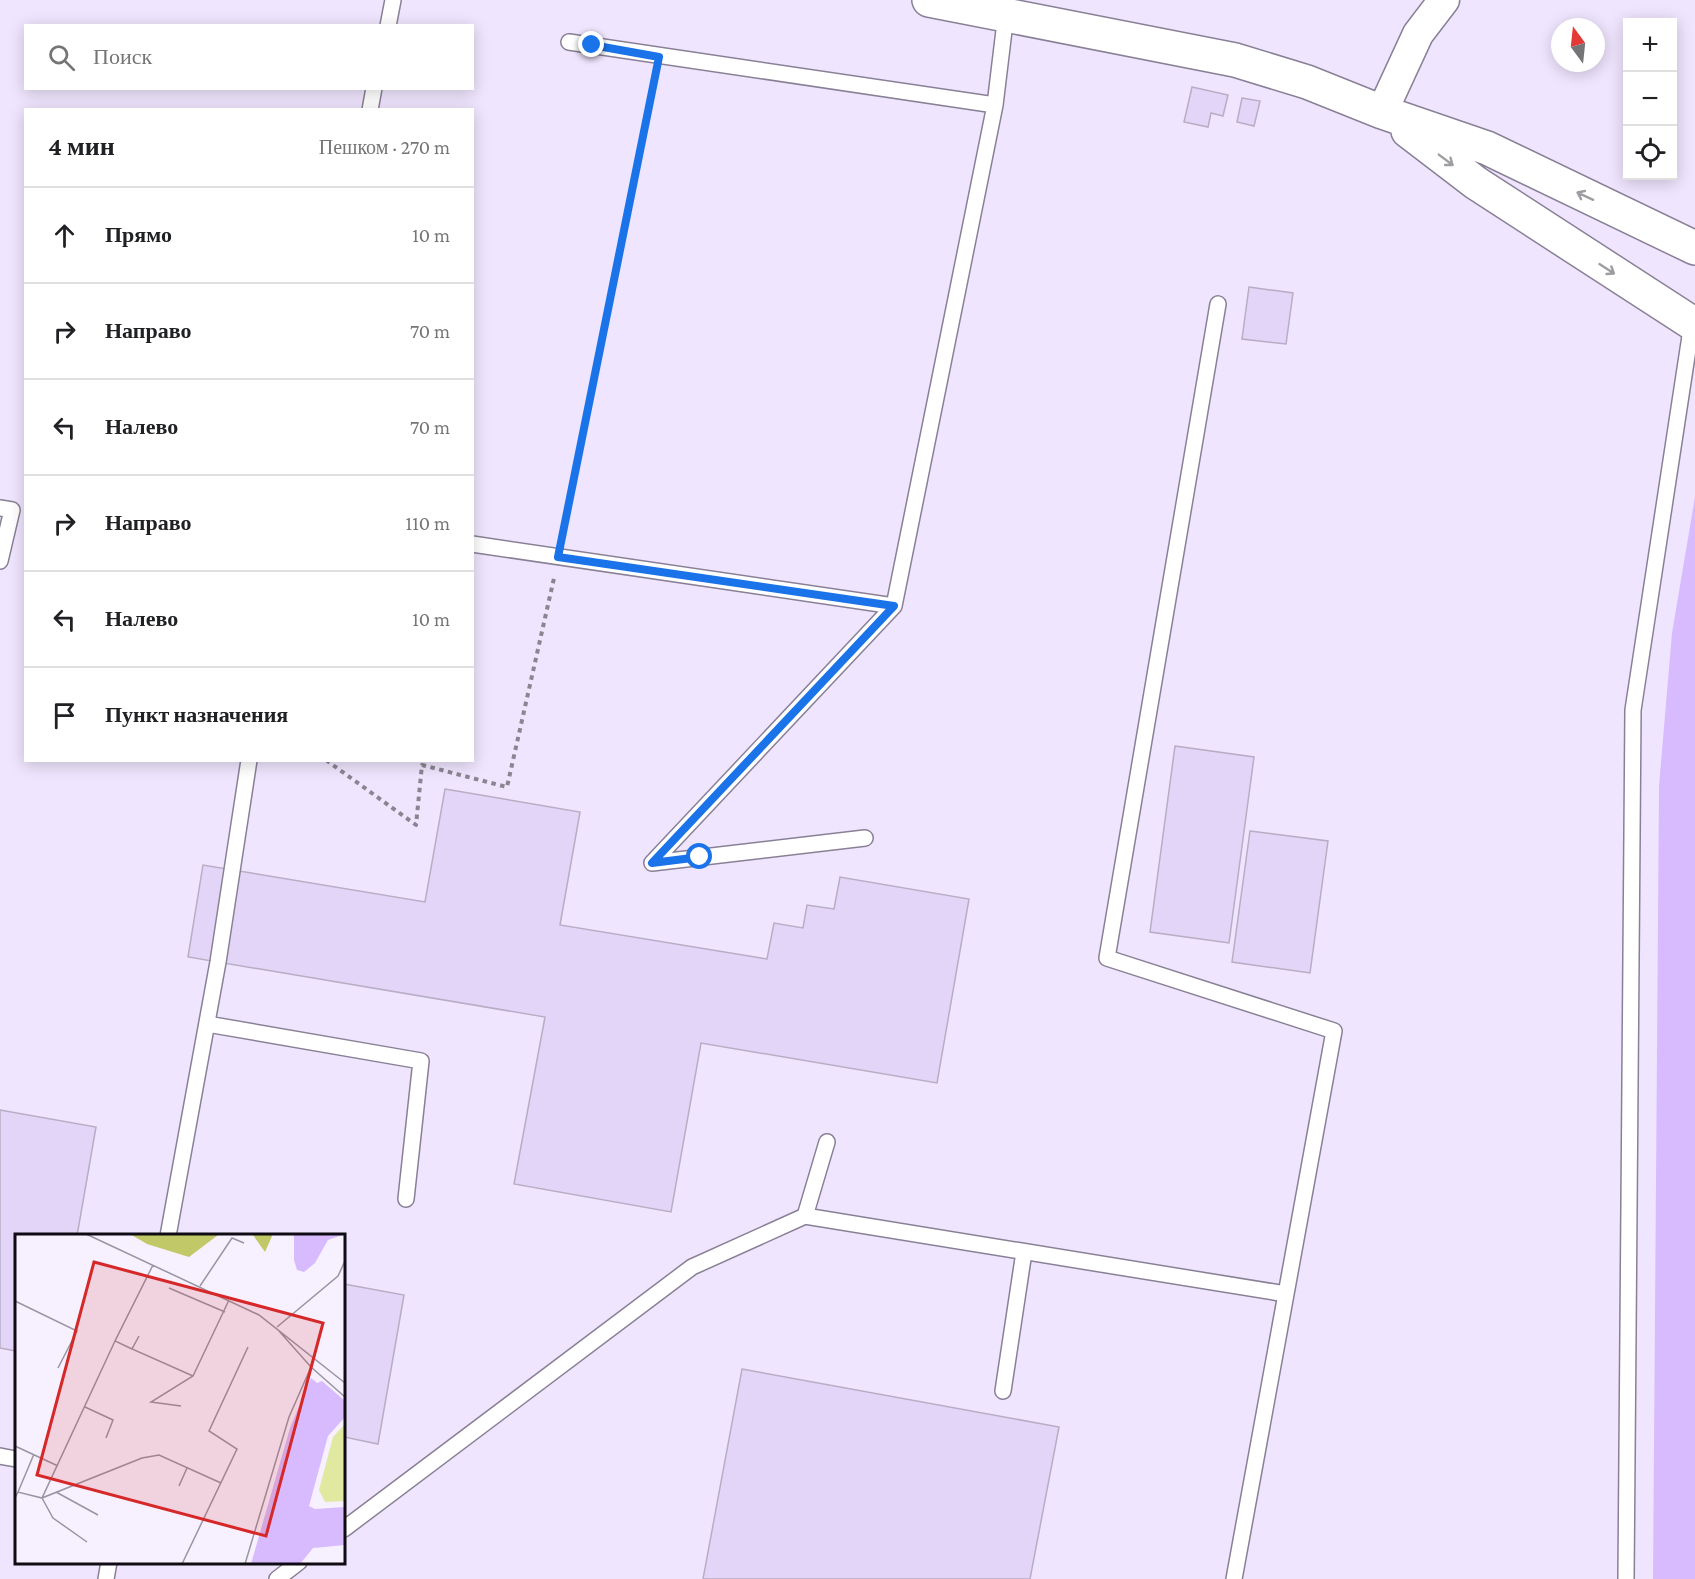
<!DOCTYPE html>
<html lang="ru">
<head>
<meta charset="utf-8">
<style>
  :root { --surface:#fff; --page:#f2f2f2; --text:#202124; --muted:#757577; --line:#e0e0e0 }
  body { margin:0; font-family:"Crimson Pro",serif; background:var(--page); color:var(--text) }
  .controls { position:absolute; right:18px; top:18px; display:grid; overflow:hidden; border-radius:0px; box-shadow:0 3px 15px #0003 }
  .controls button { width:54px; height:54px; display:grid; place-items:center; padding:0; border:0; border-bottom:2px solid var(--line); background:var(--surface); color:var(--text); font:30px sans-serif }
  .compass { position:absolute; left:1551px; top:18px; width:54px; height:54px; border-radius:50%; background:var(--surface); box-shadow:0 3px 15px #0003; rotate:345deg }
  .stop { position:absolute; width:18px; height:18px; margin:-14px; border:4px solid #1a73e8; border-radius:50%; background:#fff }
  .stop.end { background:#1a73e8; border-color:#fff; box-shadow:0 2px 6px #0008 }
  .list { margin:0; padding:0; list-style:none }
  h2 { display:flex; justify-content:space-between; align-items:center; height:78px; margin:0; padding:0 24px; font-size:26px }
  h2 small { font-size:20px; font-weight:400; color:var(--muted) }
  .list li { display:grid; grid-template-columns:39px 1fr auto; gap:18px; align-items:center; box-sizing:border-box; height:96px; padding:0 24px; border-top:2px solid var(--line) }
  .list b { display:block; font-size:22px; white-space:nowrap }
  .list em { font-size:20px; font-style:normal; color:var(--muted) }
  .icon { flex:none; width:33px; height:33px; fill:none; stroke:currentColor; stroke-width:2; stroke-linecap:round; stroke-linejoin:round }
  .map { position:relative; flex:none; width:1695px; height:1579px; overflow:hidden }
  .search { position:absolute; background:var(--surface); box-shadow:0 3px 15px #0003; left:24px; top:24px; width:450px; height:66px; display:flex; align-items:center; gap:15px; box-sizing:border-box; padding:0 21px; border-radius:0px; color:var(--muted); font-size:22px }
  .panel { position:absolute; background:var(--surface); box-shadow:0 3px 15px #0003; left:24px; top:108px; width:450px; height:654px; border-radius:0px }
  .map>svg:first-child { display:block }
  .built { fill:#efe5fe; fill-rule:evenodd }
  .water { fill:#d8bbfe }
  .building { fill:#e3d5f7; stroke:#b7adc4; stroke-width:1.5 }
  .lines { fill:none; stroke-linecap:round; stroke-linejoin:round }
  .service-casing { stroke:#898096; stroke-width:18 }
  .minor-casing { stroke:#898096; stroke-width:33 }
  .tertiary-casing { stroke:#898096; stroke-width:36 }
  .path { stroke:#8a8591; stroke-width:4; stroke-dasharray:4.5 4.5; stroke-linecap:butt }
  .service { stroke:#fff; stroke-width:15 }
  .minor { stroke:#fff; stroke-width:30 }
  .tertiary { stroke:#fff; stroke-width:33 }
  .oneway { stroke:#9f9da1 }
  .route { stroke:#1a73e8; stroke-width:8 }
  .inset-road { fill:none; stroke:#9994a1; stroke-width:1.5 }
  .view { fill:#d62828; fill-opacity:0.15; stroke:#d62828; stroke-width:3 }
  .inset-edge { fill:none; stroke:#0e0b13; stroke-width:3 }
</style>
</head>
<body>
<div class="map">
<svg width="1695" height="1579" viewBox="0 0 1695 1579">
  <rect width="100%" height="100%" fill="#f6f0ff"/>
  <path class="built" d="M0,0H1695V1579H0ZM1628,22H1672V176H1628ZM26,26H472V88H26ZM1560,27H1596V63H1560ZM26,110H472V760H26ZM16,1236H344V1562H16Z"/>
  <path class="water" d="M1695,497V1579H1653L1659,786L1672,633Z"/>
  <path class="building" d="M1192,87L1228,95L1223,116L1211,113L1208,127L1184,122Z
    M1242,98L1260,101L1254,126L1237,122Z
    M1249,287L1293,293L1286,344L1242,339Z
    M1175,746L1254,757L1229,943L1150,932Z
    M445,789L580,812L560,925L767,959L774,923L803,928L807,905L834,909L840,877L969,899L937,1083L701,1043L671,1212L514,1184L545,1017L188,957L203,865L425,902Z
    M1250,831L1328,841L1310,973L1232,962Z
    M0,1110L96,1127L77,1236H16V1351L0,1348Z
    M344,1284L404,1295L378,1444L344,1437Z
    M742,1369L1059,1427L1030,1579H703Z"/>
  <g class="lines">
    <g class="service-casing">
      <path id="service" d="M388,26L393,0
        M569,42L995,105
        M370,110L374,88
        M1218,304L1107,958L1334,1031L1234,1579
        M0,508L12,510L0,561
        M472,544L894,606
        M865,838L652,863L894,606L995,105L1006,14
        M207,1024L421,1061L406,1199
        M805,1216L827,1142
        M168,1236L218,962L249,760
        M1003,1391L1024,1252
        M0,1456L16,1459
        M344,1529L692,1267L805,1216L1286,1294
        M106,1579L109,1562
        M277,1579L299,1562
        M1626,1579L1633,710L1692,323"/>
    </g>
    <g class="minor-casing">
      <path id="minor" d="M1382,112L1418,34L1444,0"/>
    </g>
    <g class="tertiary-casing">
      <path id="tertiary" d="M929,0L1235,60L1307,82L1382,112L1487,148L1695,248
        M1408,131L1476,183L1695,325"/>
    </g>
    <path class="path" d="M563,535L654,78
      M326,760L416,825L422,765L507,787L554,578"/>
    <use href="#service" class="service"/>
    <use href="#minor" class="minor"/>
    <use href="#tertiary" class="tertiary"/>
  </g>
  <defs><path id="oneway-shaft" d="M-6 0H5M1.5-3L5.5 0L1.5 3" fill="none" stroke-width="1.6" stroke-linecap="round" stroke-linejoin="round" transform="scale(1.5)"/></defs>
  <g class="oneway">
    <use href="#oneway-shaft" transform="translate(1446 160) rotate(37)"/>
    <use href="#oneway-shaft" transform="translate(1585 196) rotate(-155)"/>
    <use href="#oneway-shaft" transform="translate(1607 269) rotate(33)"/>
  </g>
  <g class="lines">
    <path class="route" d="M592,45L659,57L558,557L894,606L652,863L700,857"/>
  </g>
  <g transform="translate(15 1234)">
    <rect width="330" height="330" fill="#f6f0ff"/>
    <path d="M330,190V267L310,268L304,256L318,203Z" fill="#e1e8a0"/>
    <path d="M115,0H258L250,18L238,1H203L174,23L132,10Z" fill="#c1c868"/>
    <path d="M279,0H330L313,6L300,29L289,38L282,36L279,26ZM296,144L302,149L307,147L330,167V183L313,202L294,272L300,275L330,273V311L298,314L285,330H236L275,194Z" fill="#d8bbfe"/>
    <path class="inset-road" d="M71,0L244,81L330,149M185,52L217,4L229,9M154,54L210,78M0,67L62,97L43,134M262,93L323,42L330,27M264,97L296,133L330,163M124,102L117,115L178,142M117,115L100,107L138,31M166,172L136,168L178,142L214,66M70,173L98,186L91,204M0,212L43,232M164,252L172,234M3,258L19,220M41,258L83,281M0,264L3,258L27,264L100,107M72,308L38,284L27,264L127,224L144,221L206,249M167,330L222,215L194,197L233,113M230,330L274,183L296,133"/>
    <path class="view" d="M79,28L308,89L251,302L22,241Z"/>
    <rect width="330" height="330" class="inset-edge"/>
  </g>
</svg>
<div class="controls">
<button>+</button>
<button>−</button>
<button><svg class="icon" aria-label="locate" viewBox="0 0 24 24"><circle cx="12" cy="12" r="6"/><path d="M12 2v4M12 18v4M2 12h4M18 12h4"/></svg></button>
</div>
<svg class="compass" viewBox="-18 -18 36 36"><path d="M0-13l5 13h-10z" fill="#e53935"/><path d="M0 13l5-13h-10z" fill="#757577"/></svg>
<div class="stop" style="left:700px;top:857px"></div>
<div class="stop end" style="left:592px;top:45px"></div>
<div class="search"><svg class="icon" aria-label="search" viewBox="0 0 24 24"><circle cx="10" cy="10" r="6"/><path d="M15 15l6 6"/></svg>Поиск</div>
<section class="panel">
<h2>4 мин<small>Пешком · 270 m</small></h2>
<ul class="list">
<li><svg class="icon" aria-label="ahead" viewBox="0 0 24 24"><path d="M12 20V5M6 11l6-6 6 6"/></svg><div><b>Прямо</b></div><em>10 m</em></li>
<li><svg class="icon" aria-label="right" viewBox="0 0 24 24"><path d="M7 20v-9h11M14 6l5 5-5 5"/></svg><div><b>Направо</b></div><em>70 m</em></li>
<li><svg class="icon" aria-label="left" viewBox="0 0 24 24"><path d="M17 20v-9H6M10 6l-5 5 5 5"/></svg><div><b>Налево</b></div><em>70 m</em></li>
<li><svg class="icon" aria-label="right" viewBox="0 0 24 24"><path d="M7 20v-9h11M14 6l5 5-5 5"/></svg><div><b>Направо</b></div><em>110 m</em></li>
<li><svg class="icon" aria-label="left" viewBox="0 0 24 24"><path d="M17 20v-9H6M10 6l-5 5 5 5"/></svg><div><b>Налево</b></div><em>10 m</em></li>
<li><svg class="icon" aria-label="arrive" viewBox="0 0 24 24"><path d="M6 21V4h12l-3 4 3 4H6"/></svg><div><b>Пункт назначения</b></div></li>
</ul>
</section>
</div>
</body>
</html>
